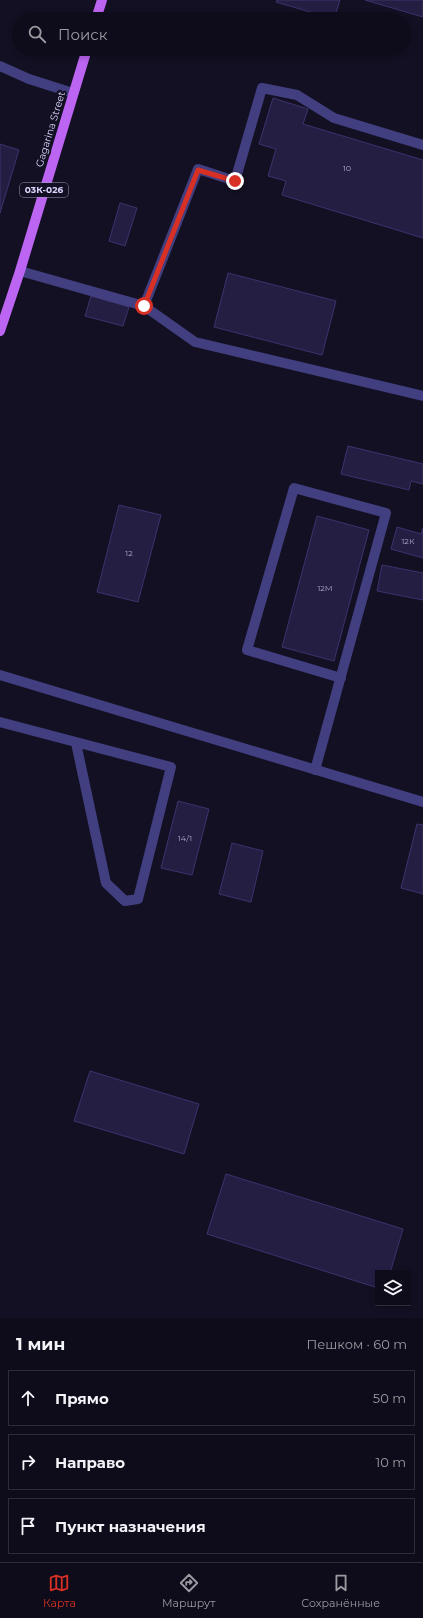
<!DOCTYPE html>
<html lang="ru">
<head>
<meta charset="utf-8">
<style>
  :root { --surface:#0e0c1a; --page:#171523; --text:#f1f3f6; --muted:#9b9ba2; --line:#2e2c39; --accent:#d93025 }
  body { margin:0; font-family:Montserrat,sans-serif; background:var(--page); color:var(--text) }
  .controls { position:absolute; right:12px; bottom:12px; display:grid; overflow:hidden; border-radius:0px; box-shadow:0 2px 6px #0003 }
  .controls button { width:36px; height:36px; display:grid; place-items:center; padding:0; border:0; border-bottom:1px solid var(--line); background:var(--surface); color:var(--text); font:20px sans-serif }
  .stop { position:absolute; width:12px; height:12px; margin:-9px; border:3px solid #d93025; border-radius:50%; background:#fff }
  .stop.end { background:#d93025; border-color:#fff; box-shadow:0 1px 4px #0008 }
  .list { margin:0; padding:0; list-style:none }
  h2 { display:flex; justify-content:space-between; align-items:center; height:52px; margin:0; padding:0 16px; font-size:17px }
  h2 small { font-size:13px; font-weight:400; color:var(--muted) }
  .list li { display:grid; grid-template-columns:26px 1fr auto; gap:12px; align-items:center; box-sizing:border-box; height:56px; margin:0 8px 8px; padding:0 8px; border:1px solid var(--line); border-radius:0px }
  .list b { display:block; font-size:15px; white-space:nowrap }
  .list em { font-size:13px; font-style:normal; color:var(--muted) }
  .icon { flex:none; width:22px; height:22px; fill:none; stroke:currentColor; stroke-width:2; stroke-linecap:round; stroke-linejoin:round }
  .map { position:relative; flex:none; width:423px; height:1318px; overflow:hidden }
  .search { position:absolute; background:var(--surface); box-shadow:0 2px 6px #0003; left:12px; right:12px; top:12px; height:44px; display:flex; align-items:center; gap:10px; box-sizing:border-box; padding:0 14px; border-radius:22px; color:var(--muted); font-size:15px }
  .sheet { height:244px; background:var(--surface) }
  nav { display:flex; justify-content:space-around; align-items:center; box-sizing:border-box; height:56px; border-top:1px solid var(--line); background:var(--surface); font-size:11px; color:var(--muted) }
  nav a { display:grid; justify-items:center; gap:2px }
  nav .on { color:var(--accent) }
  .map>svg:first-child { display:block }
  .building { fill:#251e43; stroke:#3d326d }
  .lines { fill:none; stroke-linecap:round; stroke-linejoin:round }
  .lane { stroke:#413f7f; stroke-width:10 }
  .primary { stroke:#bd65f3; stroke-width:10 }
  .route { stroke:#d93025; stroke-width:5 }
  .labels { text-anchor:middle; stroke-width:4; stroke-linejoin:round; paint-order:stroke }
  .number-label { font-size:8px; fill:#ada8ce }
  .shield { fill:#131023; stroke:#9e9bbb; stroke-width:1 }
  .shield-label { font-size:9px; font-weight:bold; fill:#dad6fc }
  .street-label { font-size:10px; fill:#dad6fc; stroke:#131023 }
</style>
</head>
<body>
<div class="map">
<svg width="423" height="1318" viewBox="0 0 423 1318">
  <rect width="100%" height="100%" fill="#131023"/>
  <path class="building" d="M277,0H340L334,19L276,2Z
    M365,0H423V17Z
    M273,98L308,109L303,124L423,160V238L282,195L286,181L268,176L276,149L259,144Z
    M0,144L19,150L0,213Z
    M120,203L137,208L125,246L109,241Z
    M228,273L336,301L322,355L214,327Z
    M91,296L129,307L123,326L85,316Z
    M348,446L423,464V484L411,481L409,490L341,474Z
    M119,505L161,515L138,602L97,592Z
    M317,516L369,530L334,661L282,647Z
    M397,527L421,534L423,528V558L391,549Z
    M382,565L423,573V600L377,591Z
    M178,801L209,809L192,875L161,868Z
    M417,824L423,825V894L401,888Z
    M232,843L263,851L251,902L219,894Z
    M90,1071L199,1104L184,1154L74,1121Z
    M226,1174L403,1229L390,1273H378V1288L207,1234Z"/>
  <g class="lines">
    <path class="lane" d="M0,66L29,79L73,93
      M20,271L144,306L195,342L423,396
      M144,306L198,169L235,181L262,88L297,95L334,118L423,145
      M0,675L423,802
      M0,722L171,767L138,899L125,901L106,883L76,743
      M315,770L386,513L294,488L247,650L341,678"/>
    <path class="primary" d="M96,19L102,0
      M0,331L20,271L87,49"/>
  </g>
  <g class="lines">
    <path class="route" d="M144,306L198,170L235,181"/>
  </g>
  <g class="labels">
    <g class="number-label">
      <text x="347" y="171">10</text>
      <text x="408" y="544">12К</text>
      <text x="129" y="556">12</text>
      <text x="325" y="591">12М</text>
      <text x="185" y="841">14/1</text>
    </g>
    <rect class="shield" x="20" y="183" width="48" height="14" rx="3"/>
    <g class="shield-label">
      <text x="44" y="193">03К-026</text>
    </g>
    <g class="street-label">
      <text transform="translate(50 129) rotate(-73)" y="4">Gagarina Street</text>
    </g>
  </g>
</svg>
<div class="controls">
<button><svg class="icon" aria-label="layers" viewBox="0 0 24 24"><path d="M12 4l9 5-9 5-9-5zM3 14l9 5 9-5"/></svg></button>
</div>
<div class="stop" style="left:144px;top:306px"></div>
<div class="stop end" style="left:235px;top:181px"></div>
<div class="search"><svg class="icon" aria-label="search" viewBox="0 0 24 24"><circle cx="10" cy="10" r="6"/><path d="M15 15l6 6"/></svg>Поиск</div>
</div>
<section class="sheet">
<h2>1 мин<small>Пешком · 60 m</small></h2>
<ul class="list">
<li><svg class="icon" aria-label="ahead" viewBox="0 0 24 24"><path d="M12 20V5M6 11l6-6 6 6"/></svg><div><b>Прямо</b></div><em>50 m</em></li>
<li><svg class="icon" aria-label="right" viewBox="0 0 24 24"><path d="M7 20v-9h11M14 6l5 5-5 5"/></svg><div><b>Направо</b></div><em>10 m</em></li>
<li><svg class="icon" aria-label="arrive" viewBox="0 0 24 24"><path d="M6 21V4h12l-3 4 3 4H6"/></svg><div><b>Пункт назначения</b></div></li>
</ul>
</section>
<nav>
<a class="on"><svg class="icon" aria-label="map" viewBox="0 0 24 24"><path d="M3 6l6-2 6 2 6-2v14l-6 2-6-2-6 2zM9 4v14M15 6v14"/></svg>Карта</a>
<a><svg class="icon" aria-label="directions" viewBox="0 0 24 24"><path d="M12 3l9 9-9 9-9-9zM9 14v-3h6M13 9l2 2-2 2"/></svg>Маршрут</a>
<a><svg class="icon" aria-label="saved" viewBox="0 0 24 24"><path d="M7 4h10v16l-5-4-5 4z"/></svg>Сохранённые</a>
</nav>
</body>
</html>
